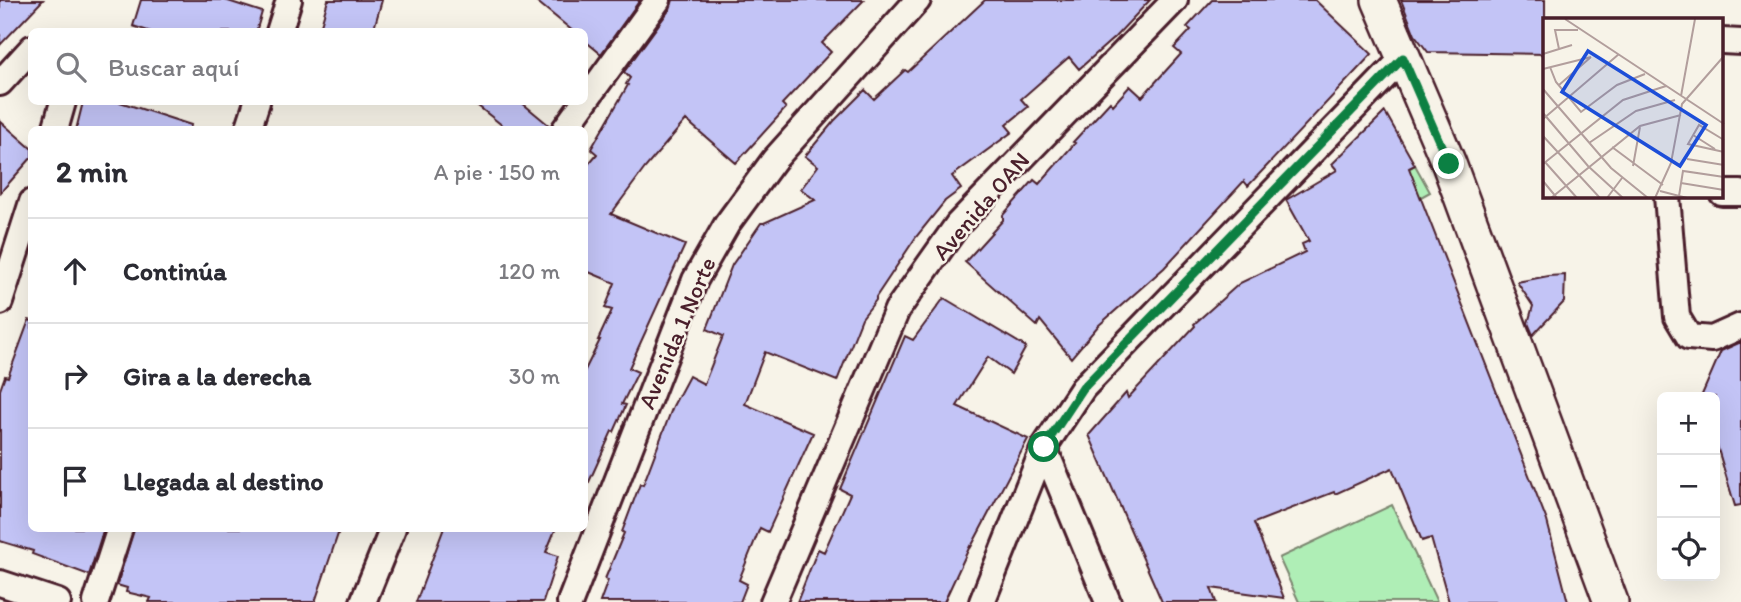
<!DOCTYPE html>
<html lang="es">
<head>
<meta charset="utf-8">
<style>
  :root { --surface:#fff; --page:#f2f2f3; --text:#2b2b33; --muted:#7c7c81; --line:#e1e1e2 }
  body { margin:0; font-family:Itim,sans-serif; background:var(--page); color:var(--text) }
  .controls { position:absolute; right:21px; bottom:21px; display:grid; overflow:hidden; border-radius:10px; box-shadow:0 7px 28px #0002 }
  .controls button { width:63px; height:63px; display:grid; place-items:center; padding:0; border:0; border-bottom:2px solid var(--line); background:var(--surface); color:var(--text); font:35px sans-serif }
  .stop { position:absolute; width:21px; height:21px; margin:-16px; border:5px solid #0b8043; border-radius:50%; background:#fff }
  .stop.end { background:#0b8043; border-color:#fff; box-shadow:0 2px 7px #0008 }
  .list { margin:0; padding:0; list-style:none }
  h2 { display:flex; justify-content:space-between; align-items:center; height:91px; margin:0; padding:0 28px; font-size:30px }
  h2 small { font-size:23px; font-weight:400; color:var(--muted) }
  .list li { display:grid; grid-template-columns:46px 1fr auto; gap:21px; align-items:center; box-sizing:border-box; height:105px; padding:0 28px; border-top:2px solid var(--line) }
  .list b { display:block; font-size:26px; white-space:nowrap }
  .list em { font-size:23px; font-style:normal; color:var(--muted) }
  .icon { flex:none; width:38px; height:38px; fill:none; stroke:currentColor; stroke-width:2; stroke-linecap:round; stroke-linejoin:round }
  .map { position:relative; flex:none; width:1741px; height:602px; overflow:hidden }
  .search { position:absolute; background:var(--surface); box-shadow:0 7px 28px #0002; left:28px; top:28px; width:560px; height:77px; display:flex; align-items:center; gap:18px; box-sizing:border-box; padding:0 24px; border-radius:10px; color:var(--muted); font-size:26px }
  .panel { position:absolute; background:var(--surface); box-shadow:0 7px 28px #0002; left:28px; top:126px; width:560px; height:406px; border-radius:10px }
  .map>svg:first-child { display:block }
  .green { fill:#afeeb6; stroke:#7c8670; stroke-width:2 }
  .building { fill:#c3c4f6; stroke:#4a1f2b; stroke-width:2 }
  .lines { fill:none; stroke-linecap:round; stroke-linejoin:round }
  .street-casing { stroke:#4a1f2b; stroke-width:30 }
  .secondary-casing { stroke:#4a1f2b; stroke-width:38 }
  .street { stroke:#f7f3e8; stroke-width:24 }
  .secondary { stroke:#f7f3e8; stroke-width:33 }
  .route { stroke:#0b8043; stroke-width:9 }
  .labels { text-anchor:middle; stroke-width:5; stroke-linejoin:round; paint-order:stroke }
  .street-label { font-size:24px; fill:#4a1f2b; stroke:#f7f3e8 }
  .inset-road { fill:none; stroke:#b29e9c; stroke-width:2 }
  .view { fill:#1d4ed8; fill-opacity:0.15; stroke:#1d4ed8; stroke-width:3.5 }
  .inset-edge { fill:none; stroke:#4a1f2b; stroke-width:3.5 }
</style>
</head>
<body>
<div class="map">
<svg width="1741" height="602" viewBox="0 0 1741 602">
  <rect width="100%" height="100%" fill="#f7f3e8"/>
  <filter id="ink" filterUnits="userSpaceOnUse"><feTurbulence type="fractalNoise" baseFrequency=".0143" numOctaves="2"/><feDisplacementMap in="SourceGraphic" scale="14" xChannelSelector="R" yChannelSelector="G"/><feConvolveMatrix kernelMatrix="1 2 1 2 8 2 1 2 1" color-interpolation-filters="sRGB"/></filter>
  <g filter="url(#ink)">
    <path class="green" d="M1415,165L1430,192L1390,214L1361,199Z
      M1392,505L1437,602H1299L1279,558Z"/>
    <path class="building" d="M0,0H43L0,45Z
      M141,0H225L262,12L256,32H151L133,26Z
      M328,0H382L373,32H319Z
      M535,0H640L601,54L584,40V32H574Z
      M673,0H864L822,43L831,52L782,104L786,108L736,163L686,120L645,168L611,214L685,245L629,368L638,372L622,404L626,405L614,432L612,431L584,493V372L600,340H598L612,310L605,308L615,283L584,270V169L597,154L591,149L628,85L626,84L630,78L624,72L670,9Z
      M985,0H1150L1115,37L1079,69L1069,57L1021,99L1028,107L1006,125L1012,132L952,176L961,189L945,201L916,237L876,297V300L862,318L837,381L765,352L745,404L813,433L768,532L760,528L739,580L747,584L740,602H600L608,580L605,579L624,533L622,532L640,484L643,485L673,406L689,376L704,384L723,336L707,329L732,265L761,223H764L815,200L801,189L818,166L805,156L834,121L865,90L874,99L905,70L908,72Z
      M1212,0H1315L1372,54L1248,186L1244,181L1164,268L1098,326L1071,358L1040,320L1037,326L965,262L1003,220V215L1034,180L1039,184L1075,143L1073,142L1110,102L1113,105L1130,86L1142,97L1181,54L1174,48L1191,30L1187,27Z
      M1401,0H1545V54L1428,52L1415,35Z
      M83,102H120L191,125L190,130H76Z
      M473,102H521L550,126L549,130H508Z
      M1385,112L1415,165L1409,168L1547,521L1568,602H1449L1431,538L1422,541L1392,468L1335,494L1334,492L1254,523L1284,598L1211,588L1216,602H1162L1089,435L1126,393L1128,398L1195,326L1194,324L1240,283L1305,252L1302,244L1309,241L1286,200L1337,170L1332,164Z
      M0,121L32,149V157L0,193Z
      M1565,275L1564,302L1533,335L1528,323L1533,306L1517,282L1548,276Z
      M944,298L1026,347L1011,374L988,357L957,406L1028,439L971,547L970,546L944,602H797L818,549L824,552L850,494L840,489L905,336L913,340Z
      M29,320L32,321V528H104L89,575L32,554L33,551L0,541V390L5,376L8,377Z
      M1741,342V505L1735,506L1715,439V397H1701L1721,351Z
      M134,528H340L315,602H149L151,598L126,592L127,588L117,585Z
      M444,528H556L546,552L558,556L543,602H416Z"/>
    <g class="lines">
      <g class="street-casing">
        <path id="street" d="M279,32L289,0
          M1722,41L1741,42
          M0,83L32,48
          M55,130L63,102
          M248,130L257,102
          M564,130L658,0
          M1722,193H1741
          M1667,196L1677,317L1689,337L1712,339L1741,326
          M0,302L32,202
          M1044,447L1108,602
          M0,583L58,602
          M96,602L120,528
          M363,602L393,528
          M570,602L695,280L727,224L774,160L918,0
          M773,602L897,310L958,224L1175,0
          M982,602L1044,447L1083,388L1403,58"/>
      </g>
      <g class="secondary-casing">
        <path id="secondary" d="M1379,0L1449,164L1611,602"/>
      </g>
      <use href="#street" class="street"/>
      <use href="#secondary" class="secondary"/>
    </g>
  </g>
  <g class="lines" filter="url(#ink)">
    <path class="route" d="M1044,447L1083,388L1403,58L1449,164"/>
  </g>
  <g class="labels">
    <g class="street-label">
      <text transform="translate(981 206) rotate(-49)" y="8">Avenida 0AN</text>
      <text transform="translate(677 333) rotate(-67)" y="8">Avenida 1 Norte</text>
    </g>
  </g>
  <g transform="translate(1543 18)">
    <rect width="180" height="180" fill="#f7f3e8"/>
    <path class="inset-road" d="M22,1L181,106M16,31L12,12H35M0,36L29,27M7,49L13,64L38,94L74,67L102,56M0,51L48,39M16,67L48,39M0,71L68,150L105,180M138,78L152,1M0,95L45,148L80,180M0,101L76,36M150,117L172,131M0,118L57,180M181,122L156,107L145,126L181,134M46,125L93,93L132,82M69,129L120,167M144,141L181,147M2,144L34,180M0,146L80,82L123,68M90,148L97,109M0,163L14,180M138,165L181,172M117,173L144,180M136,178L140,153L181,159M8,180L97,108L138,97M64,180L79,160M112,180L128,145L139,86L181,38"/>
    <path class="view" d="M45,33L163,107L137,148L19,74Z"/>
    <rect width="180" height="180" class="inset-edge"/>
  </g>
</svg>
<div class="controls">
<button>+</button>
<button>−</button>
<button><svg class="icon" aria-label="locate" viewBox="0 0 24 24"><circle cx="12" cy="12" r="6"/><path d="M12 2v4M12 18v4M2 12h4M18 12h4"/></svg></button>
</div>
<div class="stop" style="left:1044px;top:447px"></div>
<div class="stop end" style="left:1449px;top:164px"></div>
<div class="search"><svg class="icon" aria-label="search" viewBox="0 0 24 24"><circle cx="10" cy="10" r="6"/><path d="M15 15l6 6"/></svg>Buscar aquí</div>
<section class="panel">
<h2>2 min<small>A pie · 150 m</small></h2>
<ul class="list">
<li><svg class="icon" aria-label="ahead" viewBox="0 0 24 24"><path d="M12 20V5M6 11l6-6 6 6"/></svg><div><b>Continúa</b></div><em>120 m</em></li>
<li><svg class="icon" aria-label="right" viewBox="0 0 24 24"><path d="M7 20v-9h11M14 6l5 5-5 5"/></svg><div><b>Gira a la derecha</b></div><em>30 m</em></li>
<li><svg class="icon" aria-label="arrive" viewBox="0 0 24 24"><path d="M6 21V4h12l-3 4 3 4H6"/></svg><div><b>Llegada al destino</b></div></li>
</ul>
</section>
</div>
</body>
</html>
